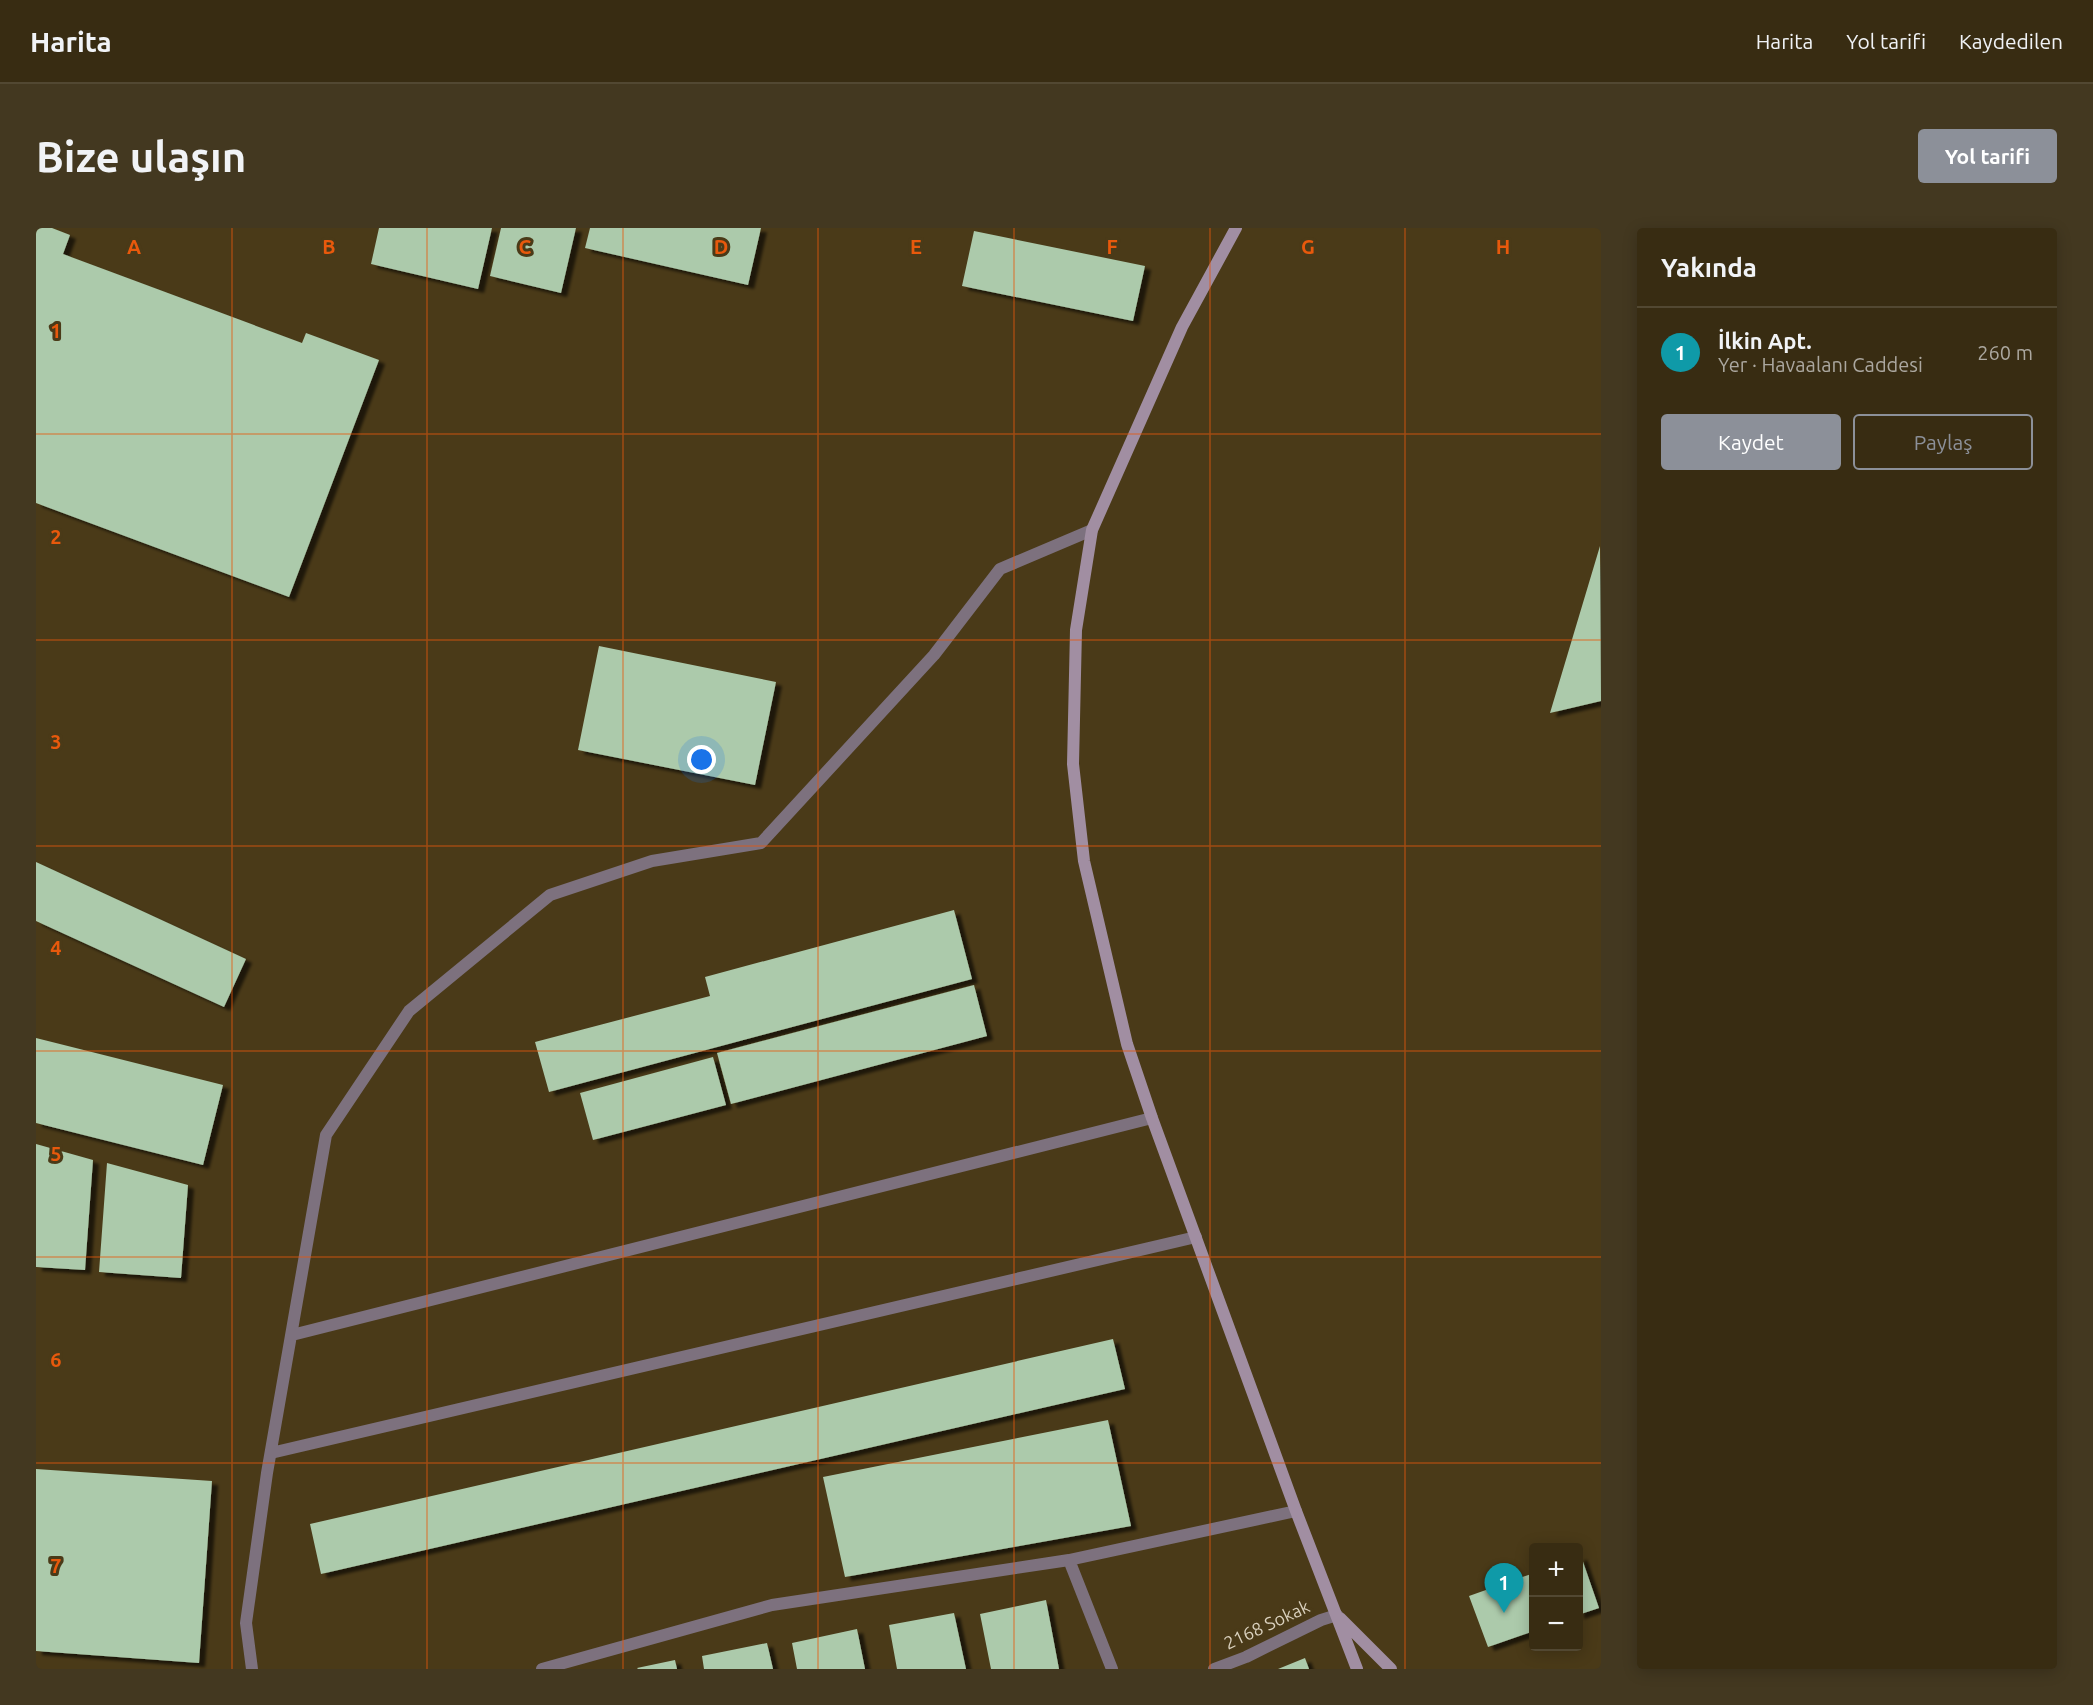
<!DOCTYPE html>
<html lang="tr">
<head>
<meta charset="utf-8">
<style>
  :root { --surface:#382c12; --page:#433820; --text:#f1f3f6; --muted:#aba79f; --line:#524832; --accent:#8c9099 }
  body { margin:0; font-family:Ubuntu,sans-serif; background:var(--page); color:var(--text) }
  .controls { position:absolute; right:18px; bottom:18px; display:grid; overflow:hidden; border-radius:6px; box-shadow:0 3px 15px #0003 }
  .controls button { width:54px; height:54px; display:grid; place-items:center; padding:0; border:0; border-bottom:2px solid var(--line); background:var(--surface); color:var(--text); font:30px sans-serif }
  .you { position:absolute; left:666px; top:532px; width:21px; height:21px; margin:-15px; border:4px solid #fff; border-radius:50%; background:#1a73e8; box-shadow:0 0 0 9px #1a73e833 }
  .badge { display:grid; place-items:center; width:39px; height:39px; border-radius:50%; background:var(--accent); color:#fff; font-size:20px; font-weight:700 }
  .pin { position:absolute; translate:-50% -50px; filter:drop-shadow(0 2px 3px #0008) }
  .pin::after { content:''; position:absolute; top:32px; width:21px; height:18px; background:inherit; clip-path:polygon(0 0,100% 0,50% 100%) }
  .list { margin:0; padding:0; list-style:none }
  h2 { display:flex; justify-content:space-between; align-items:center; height:78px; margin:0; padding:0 24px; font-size:26px }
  h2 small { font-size:20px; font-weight:400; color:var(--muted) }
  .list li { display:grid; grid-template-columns:39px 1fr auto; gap:18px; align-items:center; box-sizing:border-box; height:90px; padding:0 24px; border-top:2px solid var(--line) }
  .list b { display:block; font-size:22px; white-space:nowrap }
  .list p { margin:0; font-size:20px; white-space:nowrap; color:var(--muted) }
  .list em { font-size:20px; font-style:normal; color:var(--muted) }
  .actions { display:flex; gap:12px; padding:18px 24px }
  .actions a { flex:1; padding:14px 0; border:2px solid var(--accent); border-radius:6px; text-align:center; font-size:21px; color:var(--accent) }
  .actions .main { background:var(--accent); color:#fff }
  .map { position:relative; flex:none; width:1565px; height:1441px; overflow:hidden; border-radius:6px }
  header { display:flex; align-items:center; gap:36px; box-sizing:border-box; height:84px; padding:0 30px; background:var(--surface); border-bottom:2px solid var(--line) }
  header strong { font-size:28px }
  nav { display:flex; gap:33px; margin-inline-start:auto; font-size:21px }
  .intro { display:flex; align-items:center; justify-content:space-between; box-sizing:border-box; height:144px; padding:0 36px }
  h1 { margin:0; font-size:42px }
  .button { padding:15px 27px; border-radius:6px; background:var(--accent); color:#fff; font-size:21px; font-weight:700 }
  main { display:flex; gap:36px; padding:0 36px }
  aside { flex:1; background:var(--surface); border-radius:6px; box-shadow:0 3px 15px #0003 }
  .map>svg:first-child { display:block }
  .building { fill:#accaab; filter:url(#shadow) }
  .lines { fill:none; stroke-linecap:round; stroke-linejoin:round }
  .street { stroke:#7d717e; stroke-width:12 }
  .secondary { stroke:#a18ea2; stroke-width:12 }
  .grid { fill:none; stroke:#e8590c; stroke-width:1.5; stroke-opacity:0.55 }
  .labels { text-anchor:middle; stroke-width:6; stroke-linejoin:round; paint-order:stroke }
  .street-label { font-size:18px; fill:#dad1be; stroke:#4a3a18 }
  .grid-label { font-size:20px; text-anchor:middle; font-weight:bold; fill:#e8590c; stroke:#4a3a18; stroke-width:6; stroke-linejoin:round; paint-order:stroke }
</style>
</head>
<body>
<header>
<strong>Harita</strong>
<nav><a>Harita</a><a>Yol tarifi</a><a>Kaydedilen</a></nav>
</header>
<div class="intro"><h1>Bize ulaşın</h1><a class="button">Yol tarifi</a></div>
<main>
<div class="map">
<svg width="1565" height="1441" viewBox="0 0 1565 1441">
  <defs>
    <filter id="shadow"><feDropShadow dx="6" dy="4" stdDeviation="1.5" flood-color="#0009"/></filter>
  </defs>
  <rect width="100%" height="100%" fill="#4a3a18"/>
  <path class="building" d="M0,0H16L34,7L27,26L266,115L270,105L343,132L253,369L0,275Z
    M343,0H456L442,61L335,36Z
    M465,0H540L525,65L454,48Z
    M554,0H725L712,57L549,20Z
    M938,3L1109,38L1097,93L926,58Z
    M1564,318L1565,473L1514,485Z
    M563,418L740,454L719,557L542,522Z
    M0,634L210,731L188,779L0,693Z
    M918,682L936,751L513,864L499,814L674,768L669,749Z
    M938,757L951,808L695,876L681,825Z
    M0,810L187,857L167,937L0,895Z
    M677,829L690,877L557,912L544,865Z
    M0,916L57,932L49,1042L0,1039Z
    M71,935L152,957L145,1050L63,1044Z
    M1077,1111L1089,1161L285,1346L274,1296Z
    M1072,1192L1095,1298L809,1349L787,1249Z
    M0,1241L176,1253L163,1435L0,1423Z
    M1545,1328L1563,1380L1542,1387V1329Z
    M1498,1345V1403L1452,1419L1433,1368Z
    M1010,1372L1023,1441H955L944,1386Z
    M918,1385L930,1441H861L853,1397Z
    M821,1401L829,1441H761L756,1415Z
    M731,1415L737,1441H668L666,1428Z
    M1269,1430L1273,1441H1242Z
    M639,1432L641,1441H602L601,1440Z"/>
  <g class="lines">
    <path class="street" d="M256,1107L1116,890
      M235,1225L1160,1009
      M1033,1332L1076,1441
      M216,1441L210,1395L231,1245L290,907L373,783L514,667L616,633L725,615L898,427L964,341L1056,302
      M506,1441L736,1377L1033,1332L1260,1283
      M1178,1441L1210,1429L1285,1392L1301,1387"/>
    <path class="secondary" d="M1200,0L1146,99L1056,302L1040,402L1037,536L1048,633L1091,816L1116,890L1260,1283L1321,1441
      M1304,1390L1355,1441"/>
  </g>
  <path class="grid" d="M196,0V1441M391,0V1441M587,0V1441M782,0V1441M978,0V1441M1174,0V1441M1369,0V1441M0,206H1565M0,412H1565M0,618H1565M0,823H1565M0,1029H1565M0,1235H1565"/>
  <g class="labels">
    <g class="street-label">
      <text transform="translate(1231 1397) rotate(-25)" y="6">2168 Sokak</text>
    </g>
  </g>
  <g class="grid-label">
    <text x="98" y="26">A</text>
    <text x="293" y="26">B</text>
    <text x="489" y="26">C</text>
    <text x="685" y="26">D</text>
    <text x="880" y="26">E</text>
    <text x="1076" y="26">F</text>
    <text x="1272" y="26">G</text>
    <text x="1467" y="26">H</text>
    <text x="20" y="110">1</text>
    <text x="20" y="316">2</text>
    <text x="20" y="521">3</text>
    <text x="20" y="727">4</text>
    <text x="20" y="933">5</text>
    <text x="20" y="1139">6</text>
    <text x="20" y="1345">7</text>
  </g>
</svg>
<div class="controls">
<button>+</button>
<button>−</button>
</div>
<div class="you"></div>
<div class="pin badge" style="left:1468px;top:1385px;background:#0f9aa8">1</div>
</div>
<aside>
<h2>Yakında<small></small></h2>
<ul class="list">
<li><span class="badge" style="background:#0f9aa8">1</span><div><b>İlkin Apt.</b><p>Yer · Havaalanı Caddesi</p></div><em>260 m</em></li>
</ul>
<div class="actions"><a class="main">Kaydet</a><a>Paylaş</a></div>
</aside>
</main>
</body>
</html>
